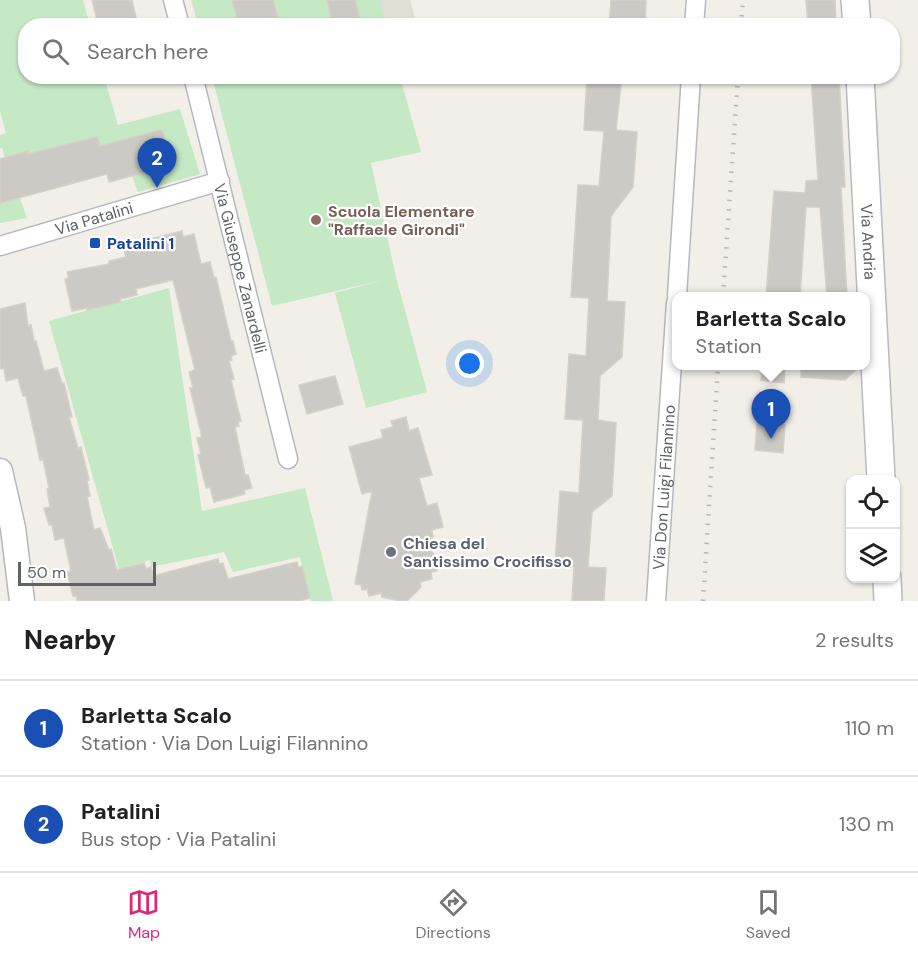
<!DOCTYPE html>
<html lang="en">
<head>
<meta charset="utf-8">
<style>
  :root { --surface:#fff; --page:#f2f2f2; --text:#202124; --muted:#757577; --line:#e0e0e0; --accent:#db2777 }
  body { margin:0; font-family:"DM Sans",sans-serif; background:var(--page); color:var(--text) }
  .controls { position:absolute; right:18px; bottom:18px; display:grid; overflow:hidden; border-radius:12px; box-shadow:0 2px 4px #0004 }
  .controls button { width:54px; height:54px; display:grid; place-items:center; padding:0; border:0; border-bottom:2px solid var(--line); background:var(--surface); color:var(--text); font:30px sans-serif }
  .scale { position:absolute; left:18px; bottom:15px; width:138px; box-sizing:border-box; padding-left:6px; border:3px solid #5f6368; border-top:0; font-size:16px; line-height:21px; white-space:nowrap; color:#5f6368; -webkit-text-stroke:4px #fff; paint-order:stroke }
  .you { position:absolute; left:470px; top:364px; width:21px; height:21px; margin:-15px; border:4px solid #fff; border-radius:50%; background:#1a73e8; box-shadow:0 0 0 9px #1a73e833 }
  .badge { display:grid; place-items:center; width:39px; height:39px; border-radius:50%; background:var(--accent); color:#fff; font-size:20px; font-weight:700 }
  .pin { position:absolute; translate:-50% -50px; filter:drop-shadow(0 2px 3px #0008) }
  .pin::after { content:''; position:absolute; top:32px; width:21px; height:18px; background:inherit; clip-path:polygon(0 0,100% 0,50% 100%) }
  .popup { position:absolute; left:672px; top:292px; width:198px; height:78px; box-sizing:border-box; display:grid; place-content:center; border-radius:12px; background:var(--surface); filter:drop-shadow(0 2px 4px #0005); font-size:20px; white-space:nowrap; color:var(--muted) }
  .popup b { font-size:22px; color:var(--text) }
  .popup::after { content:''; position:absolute; left:50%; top:100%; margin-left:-12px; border:12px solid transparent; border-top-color:var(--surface) }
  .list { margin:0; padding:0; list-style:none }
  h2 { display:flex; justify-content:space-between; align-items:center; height:78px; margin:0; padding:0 24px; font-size:26px }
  h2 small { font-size:20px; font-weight:400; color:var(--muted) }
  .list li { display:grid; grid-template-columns:39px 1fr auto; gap:18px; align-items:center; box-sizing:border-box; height:96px; padding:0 24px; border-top:2px solid var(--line) }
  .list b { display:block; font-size:22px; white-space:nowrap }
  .list p { margin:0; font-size:20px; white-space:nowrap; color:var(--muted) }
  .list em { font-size:20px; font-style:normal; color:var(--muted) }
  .icon { flex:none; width:33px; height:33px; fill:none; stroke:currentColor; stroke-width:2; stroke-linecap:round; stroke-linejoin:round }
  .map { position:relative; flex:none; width:918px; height:601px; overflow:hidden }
  .search { position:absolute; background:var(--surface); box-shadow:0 2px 4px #0004; left:18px; right:18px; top:18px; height:66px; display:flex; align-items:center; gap:15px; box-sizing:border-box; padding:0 21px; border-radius:24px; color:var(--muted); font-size:22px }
  .sheet { height:270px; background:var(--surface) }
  nav { display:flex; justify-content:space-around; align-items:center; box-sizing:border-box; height:84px; border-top:2px solid var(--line); background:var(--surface); font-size:16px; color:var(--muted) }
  nav a { display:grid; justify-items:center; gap:3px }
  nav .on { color:var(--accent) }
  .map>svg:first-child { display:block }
  .education { fill:#e1ded6 }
  .green { fill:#c5e8c5 }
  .building { fill:#cccac5; stroke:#d6d1c6; stroke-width:1.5 }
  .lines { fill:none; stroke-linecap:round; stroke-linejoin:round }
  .minor-casing { stroke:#b5b8bc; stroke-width:21 }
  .tertiary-casing { stroke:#b5b8bc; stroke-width:27 }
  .secondary-casing { stroke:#b6babf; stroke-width:30 }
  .minor { stroke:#fff; stroke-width:18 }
  .tertiary { stroke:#fff; stroke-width:24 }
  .secondary { stroke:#fff; stroke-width:27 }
  .rail { stroke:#b6b7b8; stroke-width:4.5; stroke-dasharray:1.5 8; stroke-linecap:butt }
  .education-dot { fill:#8d6e63; stroke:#fff; stroke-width:2 }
  .transit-dot { fill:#1a4fb4; stroke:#fff; stroke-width:2 }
  .worship-dot { fill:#6b7280; stroke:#fff; stroke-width:2 }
  .labels { text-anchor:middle; stroke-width:4.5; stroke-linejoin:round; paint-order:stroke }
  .education-label { font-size:16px; font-weight:bold; fill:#785e54; stroke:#fff; text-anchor:start }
  .street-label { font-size:16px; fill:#5f6368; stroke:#fff }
  .transit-label { font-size:16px; font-weight:bold; fill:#164399; stroke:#fff; text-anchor:start }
  .worship-label { font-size:16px; font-weight:bold; fill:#5b616d; stroke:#fff; text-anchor:start }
</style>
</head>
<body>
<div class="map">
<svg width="918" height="601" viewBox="0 0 918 601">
  <rect width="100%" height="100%" fill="#f1efe8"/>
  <path class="education" d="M191,0H410L417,25H198Z"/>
  <path class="green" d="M0,0H83L90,25L26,26V76L104,77L118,125L180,109L200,174L138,192L132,176L154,170L156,173L171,168L163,133L100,146L97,137L39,151L29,156L28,152L6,162L2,148H0V135L6,133L0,111Z
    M192,0H232L239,25H199Z
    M273,0H327L333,25H266L265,20L277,17Z
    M355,0H380L387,25H376L373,18L361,22Z
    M212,77H400L421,152L371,163L396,277L427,392L366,408L335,293L383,280L272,306Z
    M20,198L27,218L0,223V203Z
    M169,288L202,511L305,488L333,601H311L300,557L233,572L224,552L151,567L150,560L119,569L49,321Z"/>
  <path class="building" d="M92,0H132L138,26H105L104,19L97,20Z
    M232,0H273L278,17L265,20L266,26H239Z
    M327,0H355L362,26H333Z
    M611,0H646L645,26H609Z
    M806,0H835L836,26H808Z
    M587,76H622L616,130L637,132L633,187L611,216L607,301L625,302L622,357L600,376L598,420L616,423L612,496L592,512L588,567L606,568L604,601H572L574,567L555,564L560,491L579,493L583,420L565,419L569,354L586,356L589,298L571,297L578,185L599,186L604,131L584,130Z
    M811,76H839L845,187H841L847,297H827L820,207H806L800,297H766L774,191L805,193L806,181L818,180Z
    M160,130L163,132L171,168L155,173L154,170L109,182L107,174L0,203V159L28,151V154L97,137L100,146Z
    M182,231L183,237L194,234L201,264L210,262L214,278L216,277L231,341H233L236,354L231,356L232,360L229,361L234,379L231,380L241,421L238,422L239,426L235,427L245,475H248L252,488L244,490L245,494L214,502L210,487L206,488L198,455L201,454L197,438L202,437L190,388H193L189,372L195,370L173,280L136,289L137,295L120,299L121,302L87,310V308L72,311L65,279L69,278L67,272L109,264V261L126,257L124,249L139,245L138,242Z
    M25,303L28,326L31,325L34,341H36L44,371L57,368L62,383H64L72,417H69L78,448L81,447L89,480H87L90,496L87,497L94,530L100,528L109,550L111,549L117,570L144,563L146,569L151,567L153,576L218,559L219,564L223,563L228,579L297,562L298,568L302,566L310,598L299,601H77L76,595L73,596L67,572L71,571L64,538L55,540L52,525H49L44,508L50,507L47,489L49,488L43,459L40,460L26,396H23L18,378L6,381L4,368L0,369V309Z
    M762,366H785L784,383L761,380Z
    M801,366H859V367L845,380L801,377Z
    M335,376L343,404L307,414L299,385Z
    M406,417L409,431L418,428L432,475L419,478L427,506L437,503L443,527L432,530L433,537L425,543L439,561L436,564L437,571L431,572L432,579L420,582L421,587L407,601H401L382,597L381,593L369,596L367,589L362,590L361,585L355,584L372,491L362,494L349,447L383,438L381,430L393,427L391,421Z
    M757,423L785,425L783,453L755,450Z"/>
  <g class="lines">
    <g class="minor-casing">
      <g id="minor">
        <path d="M173,0L180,26"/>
        <path d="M694,26L696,0"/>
        <path id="s1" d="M193,76L288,459"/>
        <path id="s2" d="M0,246L220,181"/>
        <path d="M677,296L691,76"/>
        <path id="s3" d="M656,601L676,303"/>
      </g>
    </g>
    <g class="tertiary-casing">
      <path id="tertiary" d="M0,471L13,528L22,601"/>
    </g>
    <g class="secondary-casing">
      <g id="secondary">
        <path d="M855,0L857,26"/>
        <path id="s4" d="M860,76L881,479"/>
        <path d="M887,578L888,601"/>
      </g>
    </g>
    <use href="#minor" class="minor"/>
    <use href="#tertiary" class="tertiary"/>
    <use href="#secondary" class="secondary"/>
    <path class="rail" d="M741,26L743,0
      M723,296L738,76
      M703,601L718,366"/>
  </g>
  <circle class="education-dot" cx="316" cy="220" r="6"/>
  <rect class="transit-dot" x="89" y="237" width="12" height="12" rx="3"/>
  <circle class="worship-dot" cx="391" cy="552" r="6"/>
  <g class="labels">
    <g class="education-label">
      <text x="328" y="217">Scuola Elementare<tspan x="328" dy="18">"Raffaele Girondi"</tspan></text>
    </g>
    <g class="street-label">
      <text dy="6" stroke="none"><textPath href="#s2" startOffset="98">Via Patalini</textPath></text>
      <text dy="6" stroke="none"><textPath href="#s4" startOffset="166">Via Andria</textPath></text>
      <text dy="6" stroke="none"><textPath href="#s1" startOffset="198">Via Giuseppe Zanardelli</textPath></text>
      <text dy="6" stroke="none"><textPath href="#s3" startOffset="114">Via Don Luigi Filannino</textPath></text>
    </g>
    <g class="transit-label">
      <text x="107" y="249">Patalini 1</text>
    </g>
    <g class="worship-label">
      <text x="403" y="549">Chiesa del<tspan x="403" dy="18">Santissimo Crocifisso</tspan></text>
    </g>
  </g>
</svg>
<div class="controls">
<button><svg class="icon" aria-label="locate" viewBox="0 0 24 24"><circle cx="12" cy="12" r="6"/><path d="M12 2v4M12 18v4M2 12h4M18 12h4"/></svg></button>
<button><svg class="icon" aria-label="layers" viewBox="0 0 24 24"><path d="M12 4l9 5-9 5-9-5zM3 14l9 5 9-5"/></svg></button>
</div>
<div class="scale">50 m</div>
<div class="you"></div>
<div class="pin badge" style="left:771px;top:439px;background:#1a4fb4">1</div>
<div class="popup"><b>Barletta Scalo</b>Station</div>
<div class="pin badge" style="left:157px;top:188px;background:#1a4fb4">2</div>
<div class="search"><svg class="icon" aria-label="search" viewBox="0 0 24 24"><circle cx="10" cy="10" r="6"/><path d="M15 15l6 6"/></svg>Search here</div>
</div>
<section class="sheet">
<h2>Nearby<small>2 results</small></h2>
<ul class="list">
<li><span class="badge" style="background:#1a4fb4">1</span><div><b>Barletta Scalo</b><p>Station · Via Don Luigi Filannino</p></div><em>110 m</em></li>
<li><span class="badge" style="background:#1a4fb4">2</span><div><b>Patalini</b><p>Bus stop · Via Patalini</p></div><em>130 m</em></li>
</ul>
</section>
<nav>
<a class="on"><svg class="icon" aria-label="map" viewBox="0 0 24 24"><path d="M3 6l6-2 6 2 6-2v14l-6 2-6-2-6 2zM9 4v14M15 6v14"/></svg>Map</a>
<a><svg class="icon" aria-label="directions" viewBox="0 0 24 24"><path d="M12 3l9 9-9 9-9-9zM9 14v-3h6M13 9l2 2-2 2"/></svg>Directions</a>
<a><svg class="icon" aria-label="saved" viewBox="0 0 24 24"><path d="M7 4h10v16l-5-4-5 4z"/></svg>Saved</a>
</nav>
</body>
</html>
